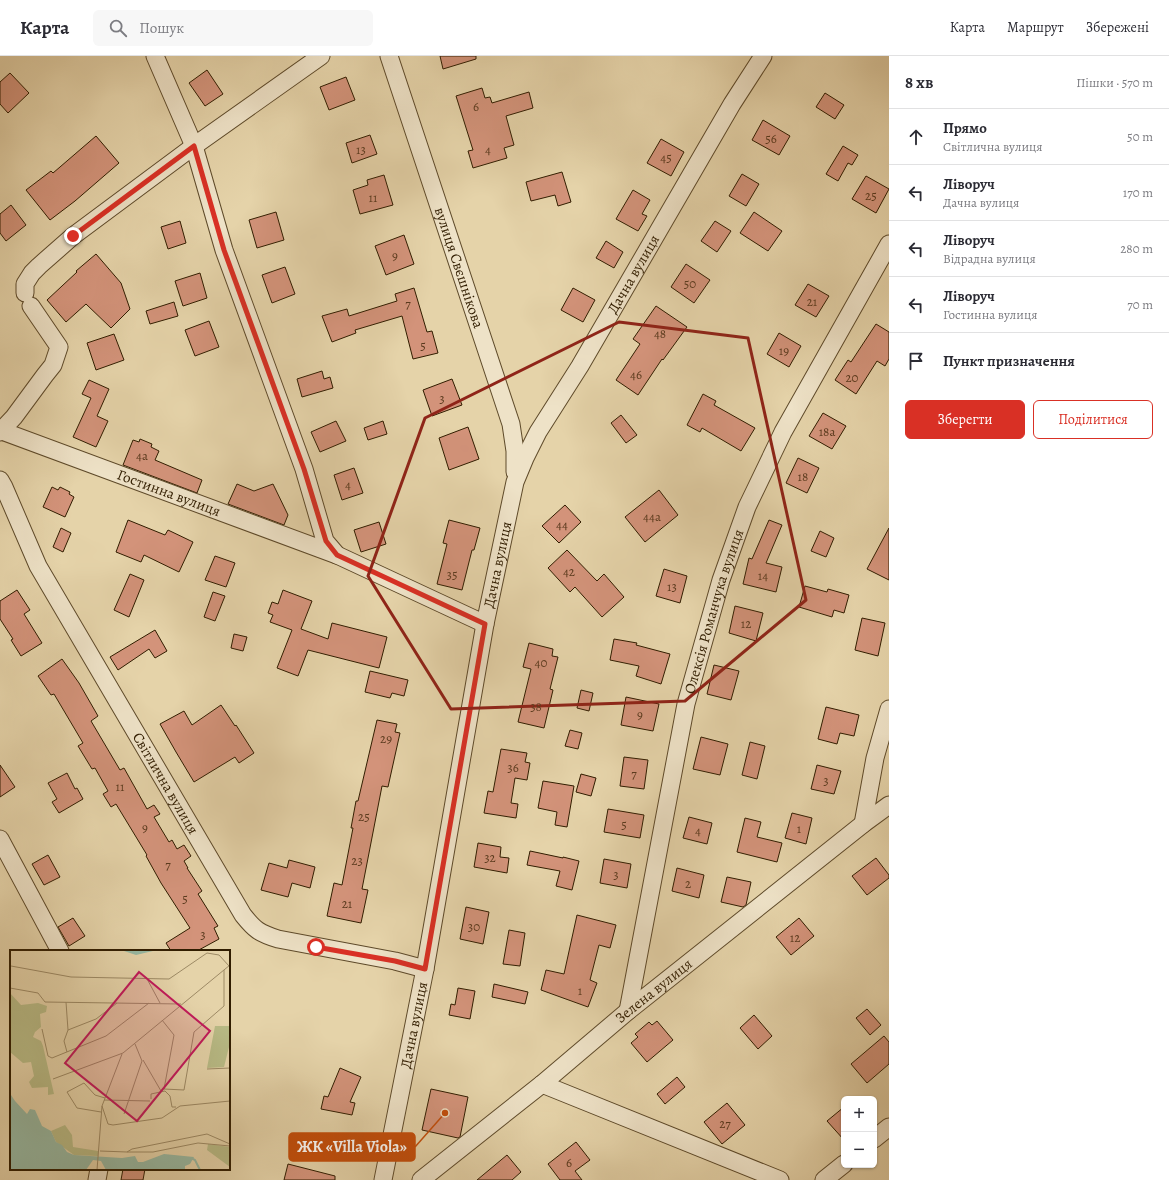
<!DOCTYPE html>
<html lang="uk">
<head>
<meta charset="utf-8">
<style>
  :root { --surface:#fff; --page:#f7f7f7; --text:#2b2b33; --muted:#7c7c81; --line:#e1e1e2; --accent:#d93025 }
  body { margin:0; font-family:Alegreya,serif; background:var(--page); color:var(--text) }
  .controls { position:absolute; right:12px; bottom:12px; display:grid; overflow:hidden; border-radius:6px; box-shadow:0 1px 3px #0004 }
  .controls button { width:36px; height:36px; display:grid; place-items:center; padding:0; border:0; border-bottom:1px solid var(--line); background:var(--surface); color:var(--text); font:20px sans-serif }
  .stop { position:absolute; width:12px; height:12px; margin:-9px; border:3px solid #d93025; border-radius:50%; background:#fff }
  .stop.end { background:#d93025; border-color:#fff; box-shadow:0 1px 4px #0008 }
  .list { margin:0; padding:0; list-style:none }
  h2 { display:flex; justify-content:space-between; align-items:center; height:52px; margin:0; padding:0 16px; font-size:17px }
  h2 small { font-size:13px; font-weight:400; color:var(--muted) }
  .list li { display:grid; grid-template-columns:26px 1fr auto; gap:12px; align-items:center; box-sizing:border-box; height:56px; padding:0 16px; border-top:1px solid var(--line) }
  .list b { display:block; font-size:15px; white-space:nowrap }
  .list p { margin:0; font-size:13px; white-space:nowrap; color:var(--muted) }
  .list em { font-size:13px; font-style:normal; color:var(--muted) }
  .actions { display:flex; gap:8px; padding:12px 16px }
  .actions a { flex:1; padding:9px 0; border:1px solid var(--accent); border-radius:6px; text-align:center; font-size:14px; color:var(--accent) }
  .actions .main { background:var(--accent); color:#fff }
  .icon { flex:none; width:22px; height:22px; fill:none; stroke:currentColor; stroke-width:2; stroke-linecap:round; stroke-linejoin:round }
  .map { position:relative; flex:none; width:889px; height:1124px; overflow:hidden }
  header { display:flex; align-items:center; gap:24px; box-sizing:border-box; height:56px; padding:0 20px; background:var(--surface); border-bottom:1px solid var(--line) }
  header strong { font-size:19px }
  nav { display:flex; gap:22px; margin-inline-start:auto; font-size:14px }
  .search { width:280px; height:36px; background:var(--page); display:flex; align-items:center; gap:10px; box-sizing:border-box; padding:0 14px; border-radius:6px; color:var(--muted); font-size:15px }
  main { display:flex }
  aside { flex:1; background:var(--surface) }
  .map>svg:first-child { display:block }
  .building { fill:#d3937a; stroke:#311d00 }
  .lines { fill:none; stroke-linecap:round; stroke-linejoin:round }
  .minor-casing { stroke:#5e4a2a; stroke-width:19 }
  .minor { stroke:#eee2c7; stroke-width:17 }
  .route { stroke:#d93025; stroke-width:5 }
  .marked { fill:none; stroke:#8f2418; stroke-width:3; stroke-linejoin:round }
  .labels { text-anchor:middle; stroke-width:3; stroke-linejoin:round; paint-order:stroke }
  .number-label { font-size:13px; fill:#5a3a1e }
  .street-label { font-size:15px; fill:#311d00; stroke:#eee2c7 }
  .inset-river { fill:none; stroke:#97b9a3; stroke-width:2 }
  .inset-road { fill:none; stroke:#9d8a65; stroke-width:1 }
  .view { fill:#c2185b; fill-opacity:0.15; stroke:#c2185b; stroke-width:2 }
  .inset-edge { fill:none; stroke:#311d00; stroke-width:2 }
  .leader { fill:none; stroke:#c34d0a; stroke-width:1.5 }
  .callout-dot { fill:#c34d0a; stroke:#eee2c7; stroke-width:1.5 }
  .callout { fill:#c34d0a; stroke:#c34d0a; stroke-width:1.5 }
  .callout-label { font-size:16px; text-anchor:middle; font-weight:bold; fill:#fff }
</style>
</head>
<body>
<header>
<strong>Карта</strong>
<div class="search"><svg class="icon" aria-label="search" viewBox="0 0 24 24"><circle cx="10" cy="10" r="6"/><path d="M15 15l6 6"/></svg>Пошук</div>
<nav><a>Карта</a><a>Маршрут</a><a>Збережені</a></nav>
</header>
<main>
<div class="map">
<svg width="889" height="1124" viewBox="0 0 889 1124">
  <rect width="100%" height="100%" fill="#e5d3a9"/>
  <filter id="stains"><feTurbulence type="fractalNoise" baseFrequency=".005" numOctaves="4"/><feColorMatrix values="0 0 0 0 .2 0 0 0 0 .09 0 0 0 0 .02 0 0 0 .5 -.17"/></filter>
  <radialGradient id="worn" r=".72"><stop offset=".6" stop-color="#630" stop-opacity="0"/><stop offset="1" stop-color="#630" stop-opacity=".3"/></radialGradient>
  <path class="building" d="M440,0H476V3L443,13Z
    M207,14L223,38L205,50L189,27Z
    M10,17L29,37L8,57L0,48V26Z
    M346,21L355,44L329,54L320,31Z
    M482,32L485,42L490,41L492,47L529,36L533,52L506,60L514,89L504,92L507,102L473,112L468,95L473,94L456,40Z
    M825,37L844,49L835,63L816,51Z
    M763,64L790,80L779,99L752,84Z
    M370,79L377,98L352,107L346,87Z
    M96,80L119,107L75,145L50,164L26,134L51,115L53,117Z
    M661,83L684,96L671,120L647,107Z
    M843,90L858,99L852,109L848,107L838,125L826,118Z
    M562,116L571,146L558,150L555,139L531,145L526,126Z
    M742,118L759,128L746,150L729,140Z
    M384,119L393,149L360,158L353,134L368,129L367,124Z
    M866,120L889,133L876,157L852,143Z
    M633,134L650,144L642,158L647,160L638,175L616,163Z
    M11,149L26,169L6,185L0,177V158Z
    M276,156L284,184L257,192L249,164Z
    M754,156L782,175L768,195L740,177Z
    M180,165L186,187L168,193L161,171Z
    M715,165L731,175L717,196L701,185Z
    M404,179L414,208L386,219L375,190Z
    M606,185L623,196L614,212L596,202Z
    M96,198L121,227L130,253L111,272L86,248L66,266L47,244L77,216L76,215Z
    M686,208L710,224L694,247L671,231Z
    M285,211L295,238L272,247L262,219Z
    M200,217L207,242L183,250L175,225Z
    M808,228L829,240L816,261L795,249Z
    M414,232L427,276L432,275L438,297L413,303L402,260L355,274L356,277L332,286L322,260L347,253L349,260L397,245L395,238Z
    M573,232L595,244L583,266L561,254Z
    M174,246L178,260L150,268L146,255Z
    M656,250L687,271L663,304L662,303L638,339L616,324L640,288L633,283Z
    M209,265L219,291L195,300L185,274Z
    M876,268L889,276V303L885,310L877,305L856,338L835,324L848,304L851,306Z
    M779,277L801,290L789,311L767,298Z
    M114,278L124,304L96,314L87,287Z
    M322,315L324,323L330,321L333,332L302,341L297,323Z
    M452,323L462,349L432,360L423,334Z
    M89,324L109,333L97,360L108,365L96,391L73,381L91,342L82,338Z
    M703,338L716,345L714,349L755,372L741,395L702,372L700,376L687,369Z
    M823,357L846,370L832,393L809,380Z
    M621,359L637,379L626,387L611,367Z
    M336,365L346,385L320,396L311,376Z
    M383,365L387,378L368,384L364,372Z
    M468,371L479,403L449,414L439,382Z
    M140,383L152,388L151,391L159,395L155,404L202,424L197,437L123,409L133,384L139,386Z
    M798,402L819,412L807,437L786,427Z
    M354,412L363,437L342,444L334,419Z
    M237,428L254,435L273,428L288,459L284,469L228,448Z
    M52,431L58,434L60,431L70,436L69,438L74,441L65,461L43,451Z
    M659,434L678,459L645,486L625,461Z
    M565,449L581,466L559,487L542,470Z
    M128,464L165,479L168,474L193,486L179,516L144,499L141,506L116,496Z
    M449,464L480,472L474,494H472L462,534L437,528L447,488L443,487Z
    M769,464L782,469L766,507L782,511L776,536L743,528L749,502L752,503Z
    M379,466L386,488L361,496L354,474Z
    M61,472L71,477L63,496L53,491Z
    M889,472V524L867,513Z
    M820,475L834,482L826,501L811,495Z
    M567,494L597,525L604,518L624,541L602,561L575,531L570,536L548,512Z
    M215,500L235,507L226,531L205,524Z
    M664,513L687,520L680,547L656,540Z
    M130,518L144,524L129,561L114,554Z
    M805,530L827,536L828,533L849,539L844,557L834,554L832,561L799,551Z
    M17,534L30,554L24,558L42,587L21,600L11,584L13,583L0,563V545Z
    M283,534L312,545L301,573L328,583L332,567L387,581L379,612L308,594L298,620L277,612L292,574L270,566L273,559L268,557L272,546L278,548Z
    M213,536L225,540L215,565L204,561Z
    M735,550L763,557L756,585L729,577Z
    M862,562L885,567L878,600L855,594Z
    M155,574L167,595L155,602L149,593L118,614L110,601Z
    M234,578L247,581L243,595L231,592Z
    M614,583L637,587L636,589L670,598L661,628L636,620L639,610L610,604Z
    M529,587L553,593L552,600L558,601L550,633L553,634L544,672L518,666L531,613L523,611Z
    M62,603L79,627L98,660L91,665L120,714L124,712L147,753L154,749L160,758L154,761L169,786L172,784L177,793L184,789L191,800L184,805L188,812H187L202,835L198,838L218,870L214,872L219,883L197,895H171L166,887L190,872L161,827L146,800L147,799L116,748L111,751L103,738L108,735L95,712L92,713L78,690L83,687L54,638L51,639L38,620Z
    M714,609L739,615L731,644L707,638Z
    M370,615L408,624L404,640L392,637L390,642L365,636Z
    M581,634L593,637L589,655L577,652Z
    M626,641L659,648L653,675L621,669Z
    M221,649L235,670L236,669L254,697L239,707L235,701L194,726L176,696L160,668L184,655L192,669Z
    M826,651L859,659L854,680L840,677L837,688L818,683Z
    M377,664L397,668L395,676L400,677L388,731L382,730L362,833L368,834L361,867L327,860L334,827L342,829L353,772H351L356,745H358Z
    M570,674L582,677L578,693L565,690Z
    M701,681L728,688L720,719L693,713Z
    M750,686L765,690L757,723L742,719Z
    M501,693L527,697L525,706L530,707L527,724L515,722L511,747L518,748L516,762L484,757L488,735L493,736Z
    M624,701L648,704L644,733L620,730Z
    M0,709L15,731L0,741Z
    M817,709L841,715L834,738L811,733Z
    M67,717L75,733L77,732L83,743L59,757L52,746L57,743L48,727Z
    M581,718L596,722L591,740L576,736Z
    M543,725L574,730L567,771L555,769L557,756L538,752Z
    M608,753L644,759L640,782L604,776Z
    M792,757L812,762L806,788L785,782Z
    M689,761L712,767L707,788L683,782Z
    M745,762L761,766L757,781L782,787L777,806L737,796Z
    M478,787L501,791L500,801L509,802L507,817L474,811Z
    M530,795L563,802V801L579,805L572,834L556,830L560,815L527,809Z
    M48,799L60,821L44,829L32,808Z
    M876,802L889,819V822L867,839L852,820Z
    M604,803L631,808L627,832L600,827Z
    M289,804L315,811L310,832L292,827L288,841L261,834L269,807L287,812Z
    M677,812L704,819L699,842L672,835Z
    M727,821L751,826L746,849L743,851L721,846Z
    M466,851L489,856L483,888L460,883Z
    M577,859L616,869L610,892L599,889L590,924L597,927L588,951L541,934L546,914L564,918Z
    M73,862L85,880L69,890L58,871Z
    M799,862L814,880L791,899L776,881Z
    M509,874L525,877L520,910L503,908Z
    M494,928L528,936L525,948L492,941Z
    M458,932L475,935L470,963L449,959L451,948L455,949Z
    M867,953L881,969L870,979L856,962Z
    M754,959L772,980L758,993L740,972Z
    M657,965L673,984L647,1006L631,987L638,981L635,978L649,966L652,969Z
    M884,980L889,986V1008L867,1027L851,1008Z
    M340,1012L361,1021L350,1046L355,1047L352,1059L321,1053L324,1040L328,1041Z
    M677,1021L685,1031L665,1048L657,1038Z
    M431,1033L468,1041L460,1081L458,1082L422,1074Z
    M727,1047L745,1069L722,1088L704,1066Z
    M844,1051V1084L827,1065Z
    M576,1086L590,1104L575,1115L582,1124H560L548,1108Z
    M507,1099L521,1116L512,1124H477Z
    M288,1108L335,1120V1124H284Z
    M123,1113H145L143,1124H121Z"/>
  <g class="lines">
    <g class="minor-casing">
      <g id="minor">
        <path d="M155,0L194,90L224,194L304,413L325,485L337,499L485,568"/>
        <path id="s1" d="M389,0L511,368L515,395V416"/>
        <path d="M25,237V228L32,217L39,210L73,180L194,90L321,0"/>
        <path id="s2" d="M2,375L337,499"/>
        <path d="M0,376L14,361L45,319L53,309L59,291L31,250"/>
        <path id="s3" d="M0,424L4,431L38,510L243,859C255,874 259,877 278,883L395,905L425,913"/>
        <path d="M863,768L875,702L889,653"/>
        <path d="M0,783L60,895"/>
        <path id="s4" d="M628,955L686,648L721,524L747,451L783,376L889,188"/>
        <path d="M542,1028L780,1124"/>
        <path d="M874,1083L889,1071"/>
        <path d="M97,1124L99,1113"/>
        <path id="s5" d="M383,1124L425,913L485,568L515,426L525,402L538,376L580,310L732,48L763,0"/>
        <path id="s6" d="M421,1124L542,1028L628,955L863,768L889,749"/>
        <path d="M824,1124L844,1108"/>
      </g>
    </g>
    <use href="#minor" class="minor"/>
  </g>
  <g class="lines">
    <path class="route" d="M73,180L194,90L224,194L304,413L326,485L337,499L485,568L425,913L395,905L316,891"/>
  </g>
  <path class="marked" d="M619,266L748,282L806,544L685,645L451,653L368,520L425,362Z"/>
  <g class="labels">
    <g class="number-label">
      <text x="476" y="55">6</text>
      <text x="771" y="87">56</text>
      <text x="361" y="98">13</text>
      <text x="488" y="98">4</text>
      <text x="666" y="106">45</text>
      <text x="871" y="144">25</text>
      <text x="373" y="146">11</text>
      <text x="395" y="204">9</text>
      <text x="690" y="232">50</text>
      <text x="812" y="250">21</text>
      <text x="408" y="252">7</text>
      <text x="660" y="282">48</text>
      <text x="423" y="294">5</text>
      <text x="784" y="299">19</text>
      <text x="636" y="323">46</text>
      <text x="852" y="326">20</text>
      <text x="442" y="347">3</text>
      <text x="827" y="380">18а</text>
      <text x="142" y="404">4а</text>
      <text x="803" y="425">18</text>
      <text x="348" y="433">4</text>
      <text x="652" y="465">44а</text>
      <text x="562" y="473">44</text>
      <text x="569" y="520">42</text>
      <text x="452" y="523">35</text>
      <text x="763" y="524">14</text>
      <text x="672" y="535">13</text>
      <text x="746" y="572">12</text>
      <text x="541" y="611">40</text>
      <text x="536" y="655">38</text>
      <text x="640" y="663">9</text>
      <text x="386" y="687">29</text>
      <text x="513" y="716">36</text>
      <text x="634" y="722">7</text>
      <text x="826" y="729">3</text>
      <text x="120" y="735">11</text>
      <text x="364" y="765">25</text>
      <text x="624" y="773">5</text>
      <text x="145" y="776">9</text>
      <text x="799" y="777">1</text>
      <text x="698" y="779">4</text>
      <text x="490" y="806">32</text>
      <text x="357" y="809">23</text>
      <text x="168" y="813">7</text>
      <text x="616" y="823">3</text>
      <text x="688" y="832">2</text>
      <text x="185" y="847">5</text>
      <text x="347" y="852">21</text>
      <text x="474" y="875">30</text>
      <text x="203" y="883">3</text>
      <text x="795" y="886">12</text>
      <text x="580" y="939">1</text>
      <text x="725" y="1072">27</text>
      <text x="569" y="1111">6</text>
    </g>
    <g class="street-label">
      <text dy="5" stroke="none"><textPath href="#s1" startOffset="223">вулиця Свєшнікова</textPath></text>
      <text dy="5" stroke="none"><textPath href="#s5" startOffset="950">Дачна вулиця</textPath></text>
      <text dy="5" stroke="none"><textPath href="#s2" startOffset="178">Гостинна вулиця</textPath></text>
      <text dy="5" stroke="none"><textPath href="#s5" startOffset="626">Дачна вулиця</textPath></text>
      <text dy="5" stroke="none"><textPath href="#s4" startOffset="409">Олексія Романчука вулиця</textPath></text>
      <text dy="5" stroke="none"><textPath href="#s3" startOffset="346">Світлична вулиця</textPath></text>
      <text dy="5" stroke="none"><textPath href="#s6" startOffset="300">Зелена вулиця</textPath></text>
      <text dy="5" stroke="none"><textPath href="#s5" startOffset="158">Дачна вулиця</textPath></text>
    </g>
  </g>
  <g transform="translate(10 894)">
    <rect width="220" height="220" fill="#e5d3a9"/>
    <path d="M0,43L11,55L28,53L37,56L36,62L30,64L31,77L25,82L23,87L31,91L33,96L44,144L38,145V137L22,138L19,132L24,126L21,112L13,113L0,102ZM55,175L62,185L63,197L88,201V206L64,205L46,192L41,181Z" fill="#b8bb86"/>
    <path d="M205,76H220V93L214,117L197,118ZM198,194L220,197V217L197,200Z" fill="#b8bb86"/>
    <path d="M111,0H147L126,5ZM1,119V145L5,151L17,164L20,159L25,160L32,176L41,181L46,192L52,195L57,202L64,205L112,208L125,206L128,212H133L154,204L184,207L180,214L175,216V220H96L91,211L83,210L76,220H0Z" fill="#97b9a3"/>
    <path class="inset-river" d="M181,208L185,210L190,220"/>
    <path class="inset-road" d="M1,16L61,27L159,29L197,3L209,5L219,16M136,27L150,53M0,38L28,43L35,52L171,54M56,52L58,80L86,69L107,53M152,70L164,85L154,139L174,140L184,82L214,56V20M32,79L38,106L42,108L96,86L139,53M57,102L54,91L58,80M133,110L151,141M197,119L220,118M43,129L113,103L220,15M141,149V144L155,141L160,146L162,157H166M94,150L140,151M92,156L98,174L103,175L152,168L170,156L220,151M91,162L67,158L57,142L74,133L85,145L95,148M114,164L132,111L125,94M90,201L117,202L122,199L197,184L220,194M117,202H143L188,193L220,196M87,220L92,156L112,104"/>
    <path class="view" d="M129,22L200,81L127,171L55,113Z"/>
    <rect width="220" height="220" class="inset-edge"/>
  </g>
  <path class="leader" d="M445 1057L415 1091"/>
  <circle class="callout-dot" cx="445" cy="1057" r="4"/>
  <rect class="callout" x="289" y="1077" width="126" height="28" rx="4"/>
  <g class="callout-label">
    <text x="352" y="1096">ЖК «Villa Viola»</text>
  </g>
  <rect width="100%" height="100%" filter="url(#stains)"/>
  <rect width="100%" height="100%" fill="url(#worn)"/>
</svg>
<div class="controls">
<button>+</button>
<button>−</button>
</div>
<div class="stop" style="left:316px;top:891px"></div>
<div class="stop end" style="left:73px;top:180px"></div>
</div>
<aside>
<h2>8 хв<small>Пішки · 570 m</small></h2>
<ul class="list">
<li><svg class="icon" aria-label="ahead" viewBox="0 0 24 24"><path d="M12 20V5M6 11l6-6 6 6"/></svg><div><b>Прямо</b><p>Світлична вулиця</p></div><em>50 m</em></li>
<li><svg class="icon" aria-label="left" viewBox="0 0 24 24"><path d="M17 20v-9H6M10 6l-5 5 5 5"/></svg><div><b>Ліворуч</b><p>Дачна вулиця</p></div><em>170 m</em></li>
<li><svg class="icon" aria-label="left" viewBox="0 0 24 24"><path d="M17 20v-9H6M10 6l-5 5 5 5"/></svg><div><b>Ліворуч</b><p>Відрадна вулиця</p></div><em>280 m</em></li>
<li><svg class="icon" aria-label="left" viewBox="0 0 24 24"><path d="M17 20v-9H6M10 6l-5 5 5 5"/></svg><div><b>Ліворуч</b><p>Гостинна вулиця</p></div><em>70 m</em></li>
<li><svg class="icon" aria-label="arrive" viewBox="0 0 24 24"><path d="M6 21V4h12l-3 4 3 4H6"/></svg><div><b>Пункт призначення</b></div></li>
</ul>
<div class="actions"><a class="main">Зберегти</a><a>Поділитися</a></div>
</aside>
</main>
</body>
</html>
